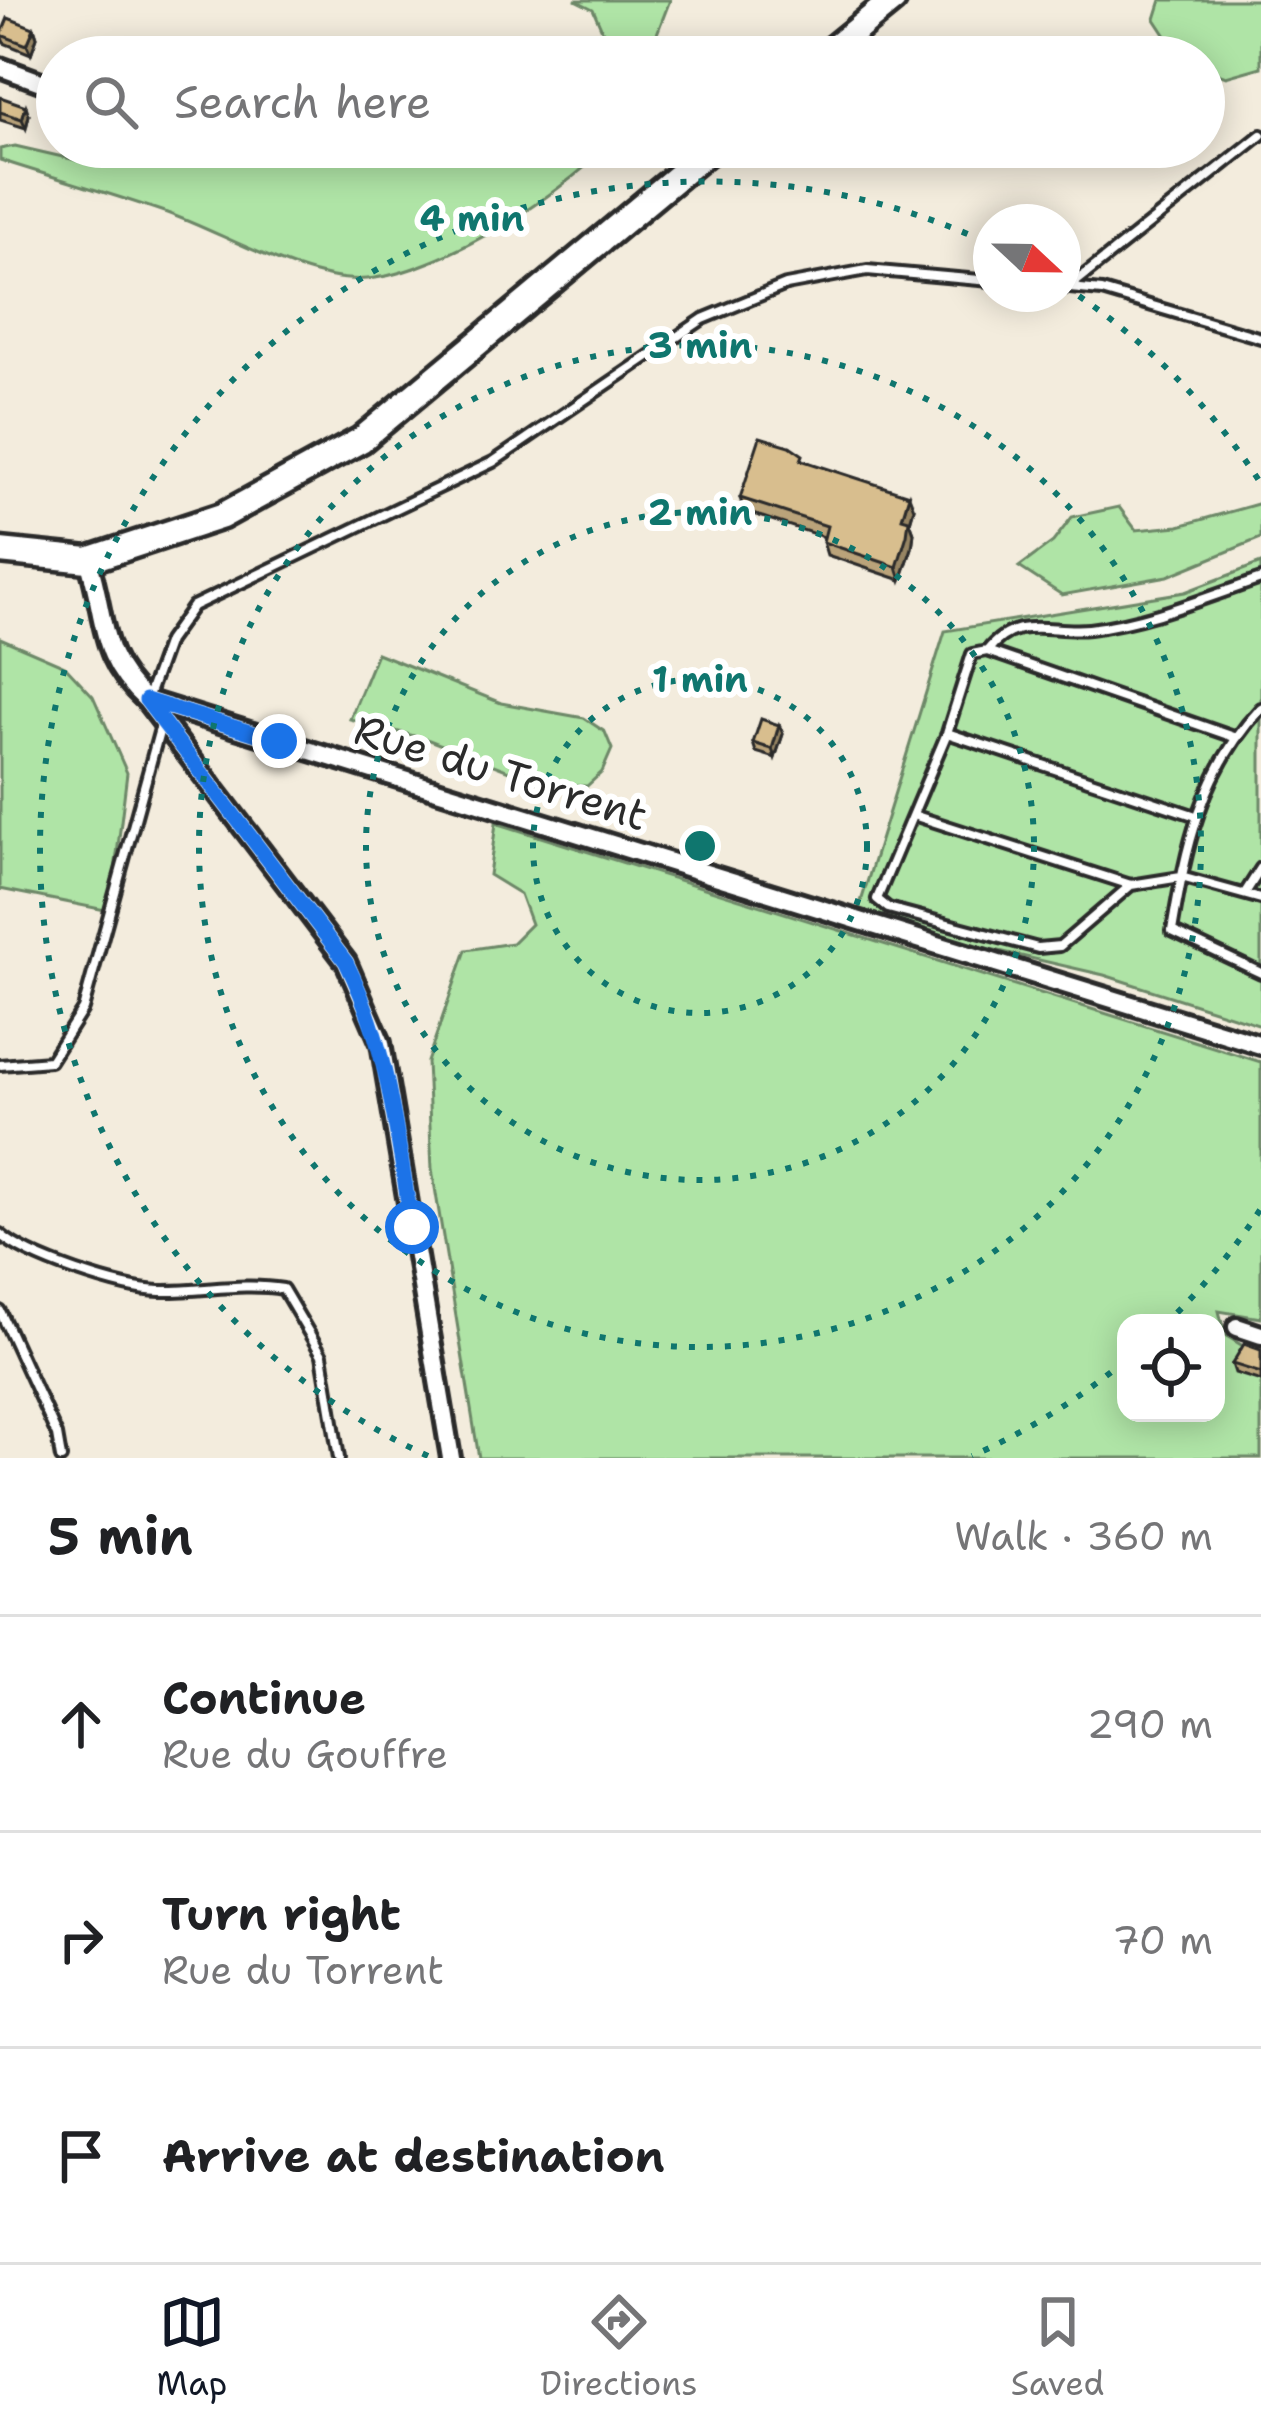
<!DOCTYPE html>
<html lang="en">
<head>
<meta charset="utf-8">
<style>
  :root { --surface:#fff; --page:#f2f2f2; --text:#202124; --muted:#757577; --line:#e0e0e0; --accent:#111827 }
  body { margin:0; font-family:"Shantell Sans",sans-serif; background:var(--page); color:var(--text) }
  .controls { position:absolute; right:36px; bottom:36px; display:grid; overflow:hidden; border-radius:24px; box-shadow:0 6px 30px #0003 }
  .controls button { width:108px; height:108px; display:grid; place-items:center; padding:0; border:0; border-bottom:3px solid var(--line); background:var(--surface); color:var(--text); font:60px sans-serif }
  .compass { position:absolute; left:973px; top:204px; width:108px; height:108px; border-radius:50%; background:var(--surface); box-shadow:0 6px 30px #0003; rotate:112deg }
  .stop { position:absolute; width:36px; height:36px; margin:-27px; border:9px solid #1a73e8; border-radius:50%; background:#fff }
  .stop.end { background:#1a73e8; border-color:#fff; box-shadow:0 3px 12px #0008 }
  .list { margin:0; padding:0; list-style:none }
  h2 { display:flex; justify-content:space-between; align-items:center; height:156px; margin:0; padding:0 48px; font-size:51px }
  h2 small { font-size:39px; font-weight:400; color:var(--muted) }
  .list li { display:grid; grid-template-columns:78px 1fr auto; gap:36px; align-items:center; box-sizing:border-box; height:216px; padding:0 48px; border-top:3px solid var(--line) }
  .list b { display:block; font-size:45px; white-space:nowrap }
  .list p { margin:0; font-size:39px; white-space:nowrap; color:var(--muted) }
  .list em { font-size:39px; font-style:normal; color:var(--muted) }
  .icon { flex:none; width:66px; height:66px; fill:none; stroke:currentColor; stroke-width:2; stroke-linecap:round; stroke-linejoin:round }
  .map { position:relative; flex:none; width:1261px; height:1458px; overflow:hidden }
  .search { position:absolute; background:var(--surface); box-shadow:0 6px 30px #0003; left:36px; right:36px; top:36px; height:132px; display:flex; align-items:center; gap:30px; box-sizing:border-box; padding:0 42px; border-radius:66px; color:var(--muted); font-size:45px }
  .sheet { height:804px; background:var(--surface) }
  nav { display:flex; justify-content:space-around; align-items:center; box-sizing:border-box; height:168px; border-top:3px solid var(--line); background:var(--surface); font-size:33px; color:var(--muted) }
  nav a { display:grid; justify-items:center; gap:6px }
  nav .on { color:var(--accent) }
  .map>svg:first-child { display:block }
  .green { fill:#afe4a6; stroke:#6d8868; stroke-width:3; fill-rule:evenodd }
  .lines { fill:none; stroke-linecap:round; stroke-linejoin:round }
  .service-casing { stroke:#2b2b2b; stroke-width:16 }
  .minor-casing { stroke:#2b2b2b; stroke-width:26 }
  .secondary-casing { stroke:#2b2b2b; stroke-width:33 }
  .service { stroke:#fff; stroke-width:8 }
  .minor { stroke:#fff; stroke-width:16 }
  .secondary { stroke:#fff; stroke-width:24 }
  .wall { fill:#baa37a; stroke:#2b2b2b; stroke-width:3 }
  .shaded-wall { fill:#978563; stroke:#2b2b2b; stroke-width:3 }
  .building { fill:#d8be8e; stroke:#2b2b2b; stroke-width:3 }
  .route { stroke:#1a73e8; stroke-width:15 }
  .ring { fill:none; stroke:#0f766e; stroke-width:6; stroke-dasharray:6 12 }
  .labels { text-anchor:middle; stroke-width:12; stroke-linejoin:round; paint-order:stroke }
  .street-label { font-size:42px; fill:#2b2b2b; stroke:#fff }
  .centre { fill:#0f766e; stroke:#fff; stroke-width:6 }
  .ring-label { font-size:36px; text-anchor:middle; font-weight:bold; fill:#0f766e; stroke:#fff; stroke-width:12; stroke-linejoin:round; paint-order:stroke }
</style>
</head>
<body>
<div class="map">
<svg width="1261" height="1458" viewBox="0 0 1261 1458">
  <rect width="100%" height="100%" fill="#f3ecdd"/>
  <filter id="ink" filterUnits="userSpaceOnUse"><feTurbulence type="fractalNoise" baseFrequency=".00833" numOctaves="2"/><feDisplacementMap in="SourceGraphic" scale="24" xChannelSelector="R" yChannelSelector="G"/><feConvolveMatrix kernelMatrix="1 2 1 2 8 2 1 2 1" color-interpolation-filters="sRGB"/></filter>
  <g filter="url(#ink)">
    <path class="green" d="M575,0H670L648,57H600L605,37L593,9Z
      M1161,0H1261V67L1226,77L1204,69V57H1180L1155,19Z
      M15,146L93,164L99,147H487L525,159L558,147H606C557,198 438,273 367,279C308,285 224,233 167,213C112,194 56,178 0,160V149Z
      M1261,503V538L1168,576L1062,595L1019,567L1053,542L1072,517L1119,507L1136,530L1179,526Z
      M1261,563V1025L1104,975L856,918L945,631L1185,592Z
      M0,638L65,666L93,696L127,773L110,911L0,889Z
      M377,653L501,703L584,718L605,732L612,749L602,772L587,786H548L429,740L350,719Z
      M496,823L1261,1062V1318L1219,1311L1225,1335L1261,1357V1458H479L432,1169L427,1062L466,950L512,943L531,924L520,894L489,875ZM1126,1323H1216V1413H1126Z"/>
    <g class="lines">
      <g class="service-casing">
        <path id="service" d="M1068,288L1261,135
          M1070,288L1102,291L1261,338
          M987,651C1016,614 1048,633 1089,629C1148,622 1205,598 1261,579
          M147,699L168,641L193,606L493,462L703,319L786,285L867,270L991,281
          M1261,708C1201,772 1186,847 1172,931L1261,973
          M947,733L1193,815
          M913,815L1131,885L1181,877L1261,899
          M1131,885L1060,946L1038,948L888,908L877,899L947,733L972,654L987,651L1234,737
          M1245,893L1261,868
          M0,1065L50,1061L83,1009L161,725
          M0,1234C28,1259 122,1290 160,1291C202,1292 241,1282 283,1289L322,1355L339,1458
          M0,1311L57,1435L61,1458"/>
      </g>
      <g class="minor-casing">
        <path id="minor" d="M0,67L57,88
          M88,560C107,618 97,656 146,700L1261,1045
          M146,700L346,962L381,1043L451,1458
          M1237,1327L1261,1335"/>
      </g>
      <g class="secondary-casing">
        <path id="secondary" d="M823,57L893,0
          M0,551L88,560L222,516L361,440L713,147"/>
      </g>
      <use href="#service" class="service"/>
      <use href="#minor" class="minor"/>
      <use href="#secondary" class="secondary"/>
    </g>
    <path class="wall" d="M34,28L37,37L31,54L4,43L1,35Z
      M0,97L29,115L26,128L0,120Z
      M805,461L914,508L910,522L914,533L912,548L901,580L827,555L823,542L824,537L744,511L740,498Z
      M779,725L783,734L775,758L756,752L753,743Z
      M1261,1350V1381L1235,1373L1232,1364Z"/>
    <path class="shaded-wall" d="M34,28L37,37L31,54L27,45Z
      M26,106L29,115L26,128L22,119Z
      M909,495L914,508L910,522L914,533L912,548L901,580L897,567L902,518Z
      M779,725L783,734L775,758L772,749Z"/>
    <path class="building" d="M8,18L34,28L27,45L1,35Z
      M0,97L26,106L22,119L0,112Z
      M760,437L790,446L803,455L801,460L909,495L902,518L909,520L907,535L897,567L823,542L827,526L740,498Z
      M761,719L779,725L772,749L753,743Z
      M1244,1344L1261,1350V1373L1232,1364Z"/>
  </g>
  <g class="lines" filter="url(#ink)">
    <path class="route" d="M279,741L146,700L346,962C388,1045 397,1136 412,1227"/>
  </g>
  <g class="ring">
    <circle cx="700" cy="846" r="167"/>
    <circle cx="700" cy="846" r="334"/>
    <circle cx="700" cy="846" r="501"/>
    <path d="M1260 1210A668 668 0 0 1 1168 1322M1125 1361A668 668 0 0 1 972 1456M428 1456A668 668 0 1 1 988 243M1064 286A668 668 0 0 1 1260 482"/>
  </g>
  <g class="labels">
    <g class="street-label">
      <text transform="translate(501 772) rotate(17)" y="15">Rue du Torrent</text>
    </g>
  </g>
  <circle cx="700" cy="846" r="18" class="centre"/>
  <g class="ring-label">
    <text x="472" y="231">4 min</text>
    <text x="700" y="358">3 min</text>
    <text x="700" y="525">2 min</text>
    <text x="700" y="692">1 min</text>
  </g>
</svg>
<div class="controls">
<button><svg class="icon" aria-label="locate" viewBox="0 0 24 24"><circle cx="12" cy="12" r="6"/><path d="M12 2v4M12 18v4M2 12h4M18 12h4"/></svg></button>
</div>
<svg class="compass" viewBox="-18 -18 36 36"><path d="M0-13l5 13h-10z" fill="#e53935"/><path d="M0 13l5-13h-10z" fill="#757577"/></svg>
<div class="stop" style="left:412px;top:1227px"></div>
<div class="stop end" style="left:279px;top:741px"></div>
<div class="search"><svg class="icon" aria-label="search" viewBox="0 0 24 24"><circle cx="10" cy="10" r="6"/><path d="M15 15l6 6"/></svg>Search here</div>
</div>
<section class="sheet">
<h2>5 min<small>Walk · 360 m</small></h2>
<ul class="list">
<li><svg class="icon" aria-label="ahead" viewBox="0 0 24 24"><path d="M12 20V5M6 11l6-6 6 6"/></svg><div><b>Continue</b><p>Rue du Gouffre</p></div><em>290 m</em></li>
<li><svg class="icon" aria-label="right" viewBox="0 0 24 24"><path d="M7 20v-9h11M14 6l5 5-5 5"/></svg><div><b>Turn right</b><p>Rue du Torrent</p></div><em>70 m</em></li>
<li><svg class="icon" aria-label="arrive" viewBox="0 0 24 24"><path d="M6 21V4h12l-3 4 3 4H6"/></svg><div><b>Arrive at destination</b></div></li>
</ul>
</section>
<nav>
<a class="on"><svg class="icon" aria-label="map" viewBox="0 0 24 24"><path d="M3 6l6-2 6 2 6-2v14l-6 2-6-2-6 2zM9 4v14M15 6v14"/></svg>Map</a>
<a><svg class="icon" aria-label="directions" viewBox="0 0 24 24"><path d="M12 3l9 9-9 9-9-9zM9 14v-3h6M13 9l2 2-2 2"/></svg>Directions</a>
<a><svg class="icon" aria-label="saved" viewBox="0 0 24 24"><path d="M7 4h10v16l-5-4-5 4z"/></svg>Saved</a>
</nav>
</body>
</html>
